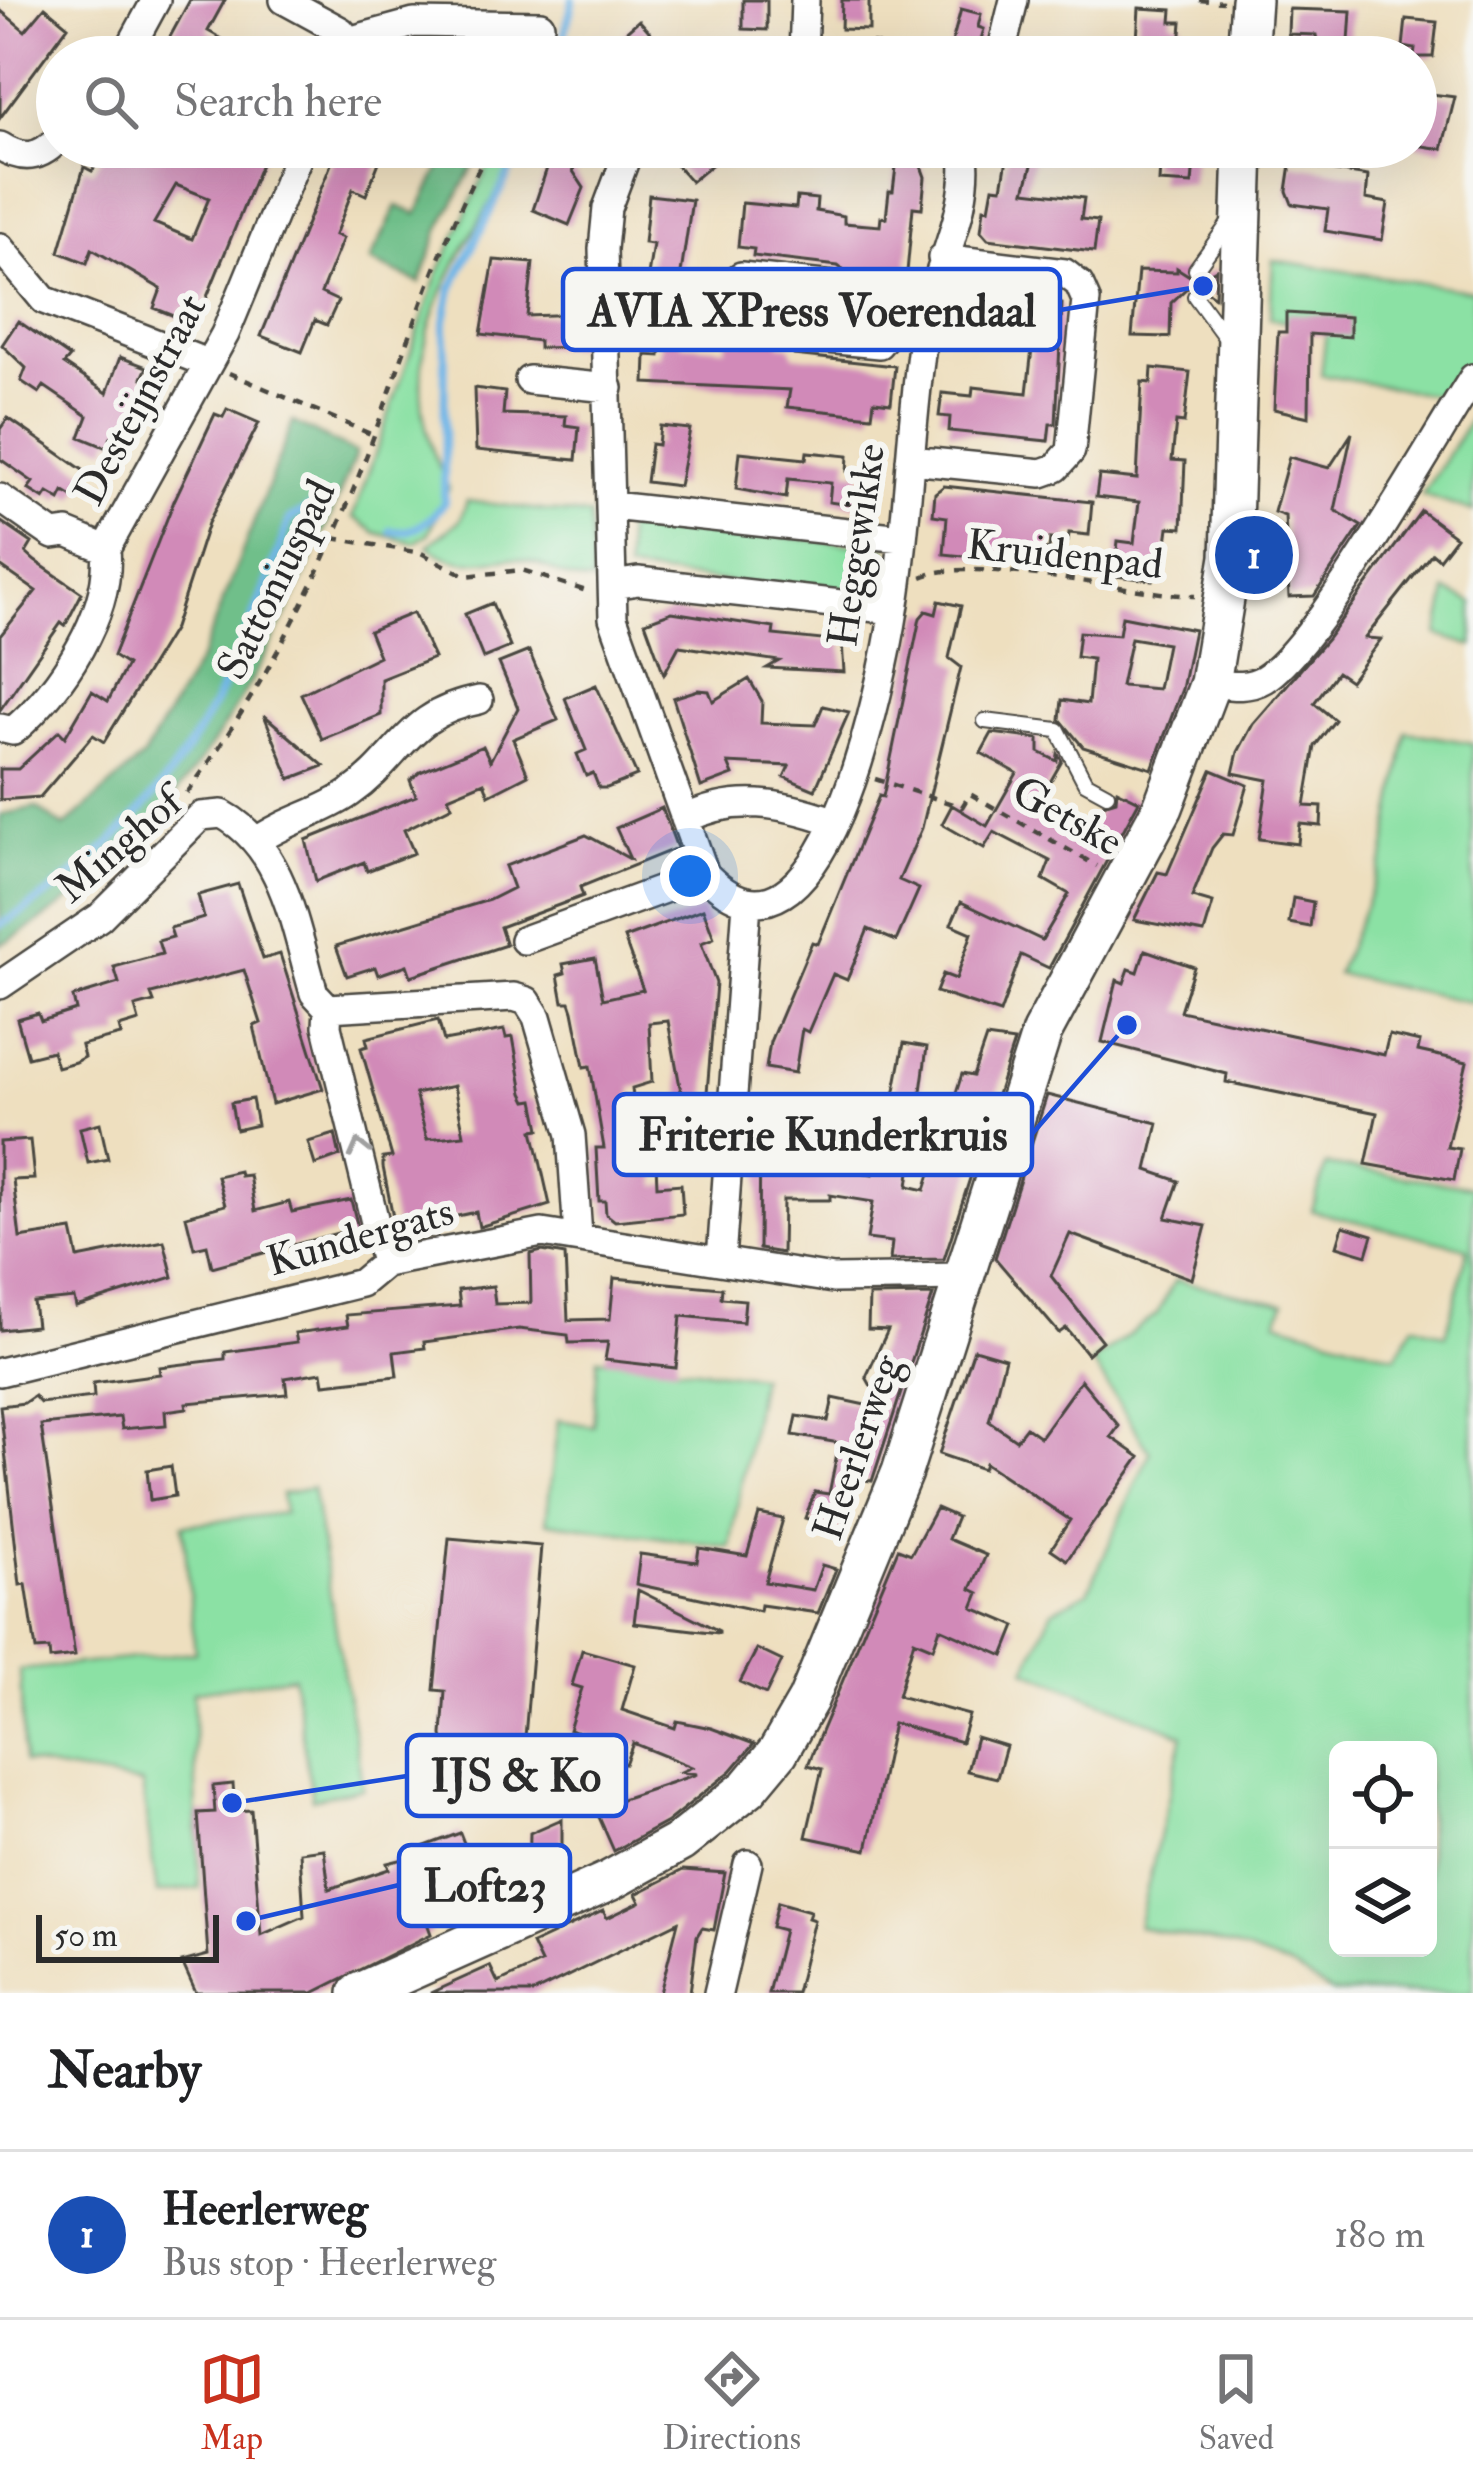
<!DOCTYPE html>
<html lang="en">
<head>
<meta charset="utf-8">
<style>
  :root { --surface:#fff; --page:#f2f2f2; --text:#202124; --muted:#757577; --line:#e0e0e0; --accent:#c8321e }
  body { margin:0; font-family:"IM FELL Double Pica",serif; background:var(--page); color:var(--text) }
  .controls { position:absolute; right:36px; bottom:36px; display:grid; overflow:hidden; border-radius:18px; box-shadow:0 12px 48px #0002 }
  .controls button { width:108px; height:108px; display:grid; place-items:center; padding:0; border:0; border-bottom:3px solid var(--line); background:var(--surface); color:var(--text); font:60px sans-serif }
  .scale { position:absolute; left:36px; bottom:30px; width:183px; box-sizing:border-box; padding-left:12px; border:6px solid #2b2b2b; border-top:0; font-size:33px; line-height:42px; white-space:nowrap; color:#2b2b2b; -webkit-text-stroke:9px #f6f6f2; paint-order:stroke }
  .you { position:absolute; left:690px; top:876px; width:42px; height:42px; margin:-30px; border:9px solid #fff; border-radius:50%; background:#1a73e8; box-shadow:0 0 0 18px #1a73e833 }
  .badge { display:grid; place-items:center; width:78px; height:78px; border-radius:50%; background:var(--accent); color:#fff; font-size:39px; font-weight:700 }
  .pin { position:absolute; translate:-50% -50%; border:6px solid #fff; box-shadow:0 3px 12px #0006 }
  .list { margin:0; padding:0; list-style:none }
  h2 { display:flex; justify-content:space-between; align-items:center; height:156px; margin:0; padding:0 48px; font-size:51px }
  h2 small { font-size:39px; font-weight:400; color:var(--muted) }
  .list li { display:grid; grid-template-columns:78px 1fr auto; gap:36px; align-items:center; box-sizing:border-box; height:168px; padding:0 48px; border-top:3px solid var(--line) }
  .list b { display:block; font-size:45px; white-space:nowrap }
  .list p { margin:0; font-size:39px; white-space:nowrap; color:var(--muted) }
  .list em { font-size:39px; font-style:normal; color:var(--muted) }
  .icon { flex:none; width:66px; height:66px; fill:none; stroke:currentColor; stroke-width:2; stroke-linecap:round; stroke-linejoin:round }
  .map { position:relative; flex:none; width:1473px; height:1993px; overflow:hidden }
  .search { position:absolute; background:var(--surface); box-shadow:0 12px 48px #0002; left:36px; right:36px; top:36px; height:132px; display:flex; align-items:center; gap:30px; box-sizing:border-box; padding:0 42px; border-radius:66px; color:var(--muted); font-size:45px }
  .sheet { height:324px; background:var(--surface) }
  nav { display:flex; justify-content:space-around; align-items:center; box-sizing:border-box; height:168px; border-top:3px solid var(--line); background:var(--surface); font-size:33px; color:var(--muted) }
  nav a { display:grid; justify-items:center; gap:6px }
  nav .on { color:var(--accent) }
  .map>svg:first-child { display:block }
  .green { fill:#8be1a4; stroke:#5b8668; stroke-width:3; fill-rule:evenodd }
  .forest { fill:#70bf8a; stroke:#4e755a; stroke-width:3 }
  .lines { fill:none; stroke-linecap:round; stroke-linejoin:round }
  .stream { stroke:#71b6e7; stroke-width:8 }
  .building { fill:#d18ab8; fill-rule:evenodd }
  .service-casing { stroke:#484641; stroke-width:18 }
  .minor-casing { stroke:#484641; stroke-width:32 }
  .secondary-casing { stroke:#484641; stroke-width:44 }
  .path { stroke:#484641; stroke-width:4.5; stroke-dasharray:9 9; stroke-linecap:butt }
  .service { stroke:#fff; stroke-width:14 }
  .minor { stroke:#fff; stroke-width:27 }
  .secondary { stroke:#fff; stroke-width:39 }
  .oneway { stroke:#a0a0a0 }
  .labels { text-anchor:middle; stroke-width:12; stroke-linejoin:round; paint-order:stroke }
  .street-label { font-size:42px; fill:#2b2b2b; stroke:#f6f6f2 }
  .leader { fill:none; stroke:#1d4ed8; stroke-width:4.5 }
  .callout-dot { fill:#1d4ed8; stroke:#f6f6f2; stroke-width:4.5 }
  .callout { fill:#f6f6f2; stroke:#1d4ed8; stroke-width:4.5 }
  .callout-label { font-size:45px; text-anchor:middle; font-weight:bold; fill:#2b2b2b }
</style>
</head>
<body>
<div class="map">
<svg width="1473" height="1993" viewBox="0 0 1473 1993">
  <rect width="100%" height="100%" fill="#f6f6f2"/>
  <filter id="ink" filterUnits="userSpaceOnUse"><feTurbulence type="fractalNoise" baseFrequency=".00833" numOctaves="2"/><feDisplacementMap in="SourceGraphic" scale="24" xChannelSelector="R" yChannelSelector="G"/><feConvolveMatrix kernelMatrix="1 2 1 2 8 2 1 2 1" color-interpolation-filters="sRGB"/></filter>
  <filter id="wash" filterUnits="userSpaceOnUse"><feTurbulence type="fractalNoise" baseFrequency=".004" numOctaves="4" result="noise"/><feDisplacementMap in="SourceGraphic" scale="48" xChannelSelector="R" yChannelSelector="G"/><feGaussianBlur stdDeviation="2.7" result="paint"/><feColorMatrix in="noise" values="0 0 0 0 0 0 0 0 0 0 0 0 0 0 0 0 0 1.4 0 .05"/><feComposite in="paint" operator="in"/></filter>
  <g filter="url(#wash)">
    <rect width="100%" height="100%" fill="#eedfbf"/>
    <path class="green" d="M497,147H524C458,262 378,352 449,488L428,535L414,543L377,533L353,517L438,274Z
      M1273,260L1473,291V372L1457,399L1321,375L1326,332L1270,318Z
      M1473,415V512L1422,495Z
      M467,501L589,516L592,582C568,583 552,567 529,561C490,551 469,577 428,546L460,520Z
      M625,519L887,548L880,599L627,571Z
      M1447,591L1473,603V646L1438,635Z
      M1407,732L1473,743V1003L1337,974L1384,858Z
      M1326,1165L1473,1187V1993H1332L1290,1967L1232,1946L1138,1927L1183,1735L1026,1670L1053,1610L1088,1592L1150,1452L1092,1362L1157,1314L1175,1280L1284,1303L1277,1321L1396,1356L1414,1324L1446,1335L1468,1248L1312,1211ZM1338,1750H1428V1948H1338Z
      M598,1358L760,1376L730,1547L546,1522L558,1420L593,1426Z
      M312,1488L363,1788L312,1799L293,1676L193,1692L199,1888L157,1893L142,1784L24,1763L20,1670L195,1652L183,1525L284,1513L281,1494Z"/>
    <path class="forest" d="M448,36H533L528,57L363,53Z
      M438,147H484L440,228L420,283L370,261L397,206L417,214L441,166L432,159Z
      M293,422L356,453C284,639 184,847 0,945V815L36,807L64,827L143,757L201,657Z"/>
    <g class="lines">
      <path class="stream" d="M559,57L573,0
        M391,531C416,534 429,522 444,503L445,321L451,290L522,147
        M0,925C172,824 226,700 290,519L312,507"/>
    </g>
    <g id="blocks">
      <path class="building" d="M190,0H225L208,31L254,57H210L198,50L194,57H159Z
        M743,0H767V30L743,29Z
        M842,0H869V30L841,29Z
        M45,7L68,26L0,118V10L25,31Z
        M1139,8L1172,10L1171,22H1182L1179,57H1136Z
        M961,9L981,14L978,27L984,29L976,57H948Z
        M1289,9L1351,11L1348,57H1320L1316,35L1288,34Z
        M1406,19L1437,22L1433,57H1414L1415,49L1403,47Z
        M639,20L648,30L672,57H612L630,41L623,34Z
        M1416,92L1455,97L1442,149L1416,145Z
        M110,147H268L200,314L183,308L179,318L154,308L161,289L92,249L87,263L59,252L84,167L92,171ZM176,185L209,198L192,239L154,223Z
        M338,147L383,152L366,195L353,189L335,235L343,238L321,293L338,301L327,325L315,320L302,352L261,336Z
        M554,147H583L573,171L584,188L569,225L533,210Z
        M661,147H733L691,182Z
        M889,147H914L925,177L922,208L913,207L906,283L889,282V289L852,285L853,278L838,266L753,256L754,249L738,247L742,203L796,208L797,197L817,199L816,211L844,216V223L880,226L881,217L886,218L889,191H893L896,167Z
        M1009,147H1037L1025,191L1084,198L1081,219L1098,221L1094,252L988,239L981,231L984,208L989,209L993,187L1002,188Z
        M1153,147H1195L1192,184L1159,182L1160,166H1151Z
        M1291,164L1368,176L1366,199L1388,203L1382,240L1325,231L1328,209L1292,204L1287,191Z
        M649,195L692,200L677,300H684L681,344L726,348L727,339L743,341V333L780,338V345L790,346L794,355L895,366L891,403L874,401L872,416L787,407L790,390L645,383L646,355L660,356L663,315L642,313L653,244L644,243Z
        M494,260L533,263L527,316L578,314L579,347L539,348V341L481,334Z
        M1177,268L1196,280L1216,269L1215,297L1198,285L1189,286L1171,303L1170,337L1132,336L1138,271L1177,272Z
        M963,292L1062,304L1056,424H1050L1048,441L949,431L950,417L939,416L942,393L972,396L973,387L1027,393L1032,349L977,342L978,333L948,330L951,305L962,306Z
        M1286,313L1350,317V337L1310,334L1309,417L1274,409L1278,332H1286Z
        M18,321L70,357L64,364L107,393L120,357L147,367L142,378L151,381L146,393L154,396L147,413L140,410L132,431L124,428L119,440L111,437L107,448L80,437L88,416L44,386L39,393L21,381L26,368L2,345Z
        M1152,368L1190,372L1184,423L1176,422L1172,460L1185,461L1182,528L1169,527L1164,565L1154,564L1153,580L1114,576L1118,541L1134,543L1139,502L1096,497L1099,475L1137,479L1142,382L1151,383Z
        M474,388L505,392L503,414L566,416L565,425L579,427L576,460L476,450Z
        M227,409L259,423L208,523L174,628L104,742L93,735L40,797L0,800V769H18L59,731L65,737L92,691L108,701L127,665L113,656L174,501L215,414L223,417Z
        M8,418L90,475L74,498L64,492L60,500L48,493L44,499L28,489L33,482L0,459V429Z
        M660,426L690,429L679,486L646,482L651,444L658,445Z
        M1352,433L1335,510L1361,526L1314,596L1289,597L1285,516L1274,512L1289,457L1329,468Z
        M740,452L806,459L807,452L848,456L847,471L861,472L857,506L829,502L831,483L788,479L786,498L736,489Z
        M944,486L1092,502L1089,535L1069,533L1068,541L1050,539L1049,550L1004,545L1002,560L944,554L947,517L933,515L935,493Z
        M1421,511L1456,537L1439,559L1432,553L1365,638L1381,639L1350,681L1337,672L1314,703L1335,720L1315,746L1305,806L1322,807L1321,826L1300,824L1298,844L1259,839L1268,780L1233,773L1238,752L1253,724L1327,639Z
        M0,521L32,543L26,553L35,561L82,593L65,626L61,623L0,710V636L36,591L0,566Z
        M939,601L961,606L949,658L961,667L922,828L899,880L919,889L896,941L868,929L847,980L833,974L808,1032L802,1029L795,1073L766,1068L770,1042L804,961L812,942L818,944L879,796L883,797L920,618L926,611L936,614Z
        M492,603L510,647L483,658L465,614Z
        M672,612L774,628L773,635L842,642L844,672L767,668L779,661L679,646L664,674L645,622Z
        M413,613L434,658L381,679V715L322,739L301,694L379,656L369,631Z
        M1122,616L1194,630L1182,689L1152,769L1083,747L1060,719L1062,700L1088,704L1092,659L1076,657L1079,632L1119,635ZM1131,638L1167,644L1158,689L1121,686Z
        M529,651L558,720L513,739L528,775L489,795L484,782L448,797L452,806L404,830L414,853L367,871L364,862L316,881L306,840L416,796L410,780L420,772L483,746L490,761L518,708L499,663Z
        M749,679L762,701L761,723L815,725L823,706L849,712L815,790L784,777L789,766L728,763L733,775L701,787L673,698L698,690L709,691L713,701Z
        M596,685L637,776L607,788H599L593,773L586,776L577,754L586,750L565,698Z
        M264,715L324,766L290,779Z
        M992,733L1039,739V752L1057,761L1058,754L1062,761L1037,805L1087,832L1103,804L1116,800L1117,790L1139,801L1049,968L1021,955L1000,1013L936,992L943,974L956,979L972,933L951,924L961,902L1042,940L1069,894L1043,879L1050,861L994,832L984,848L942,824L952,805L987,826L1017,773L981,753Z
        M1212,770L1248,785L1233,835L1223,834L1212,848L1192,897L1213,903L1204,933L1134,920L1158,872L1167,874Z
        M662,808L677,848L580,887L583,896L500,927L506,945L411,976L407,965L378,975L375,967L347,976L336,946L489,900L513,888L505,866L586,835L630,859L616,828Z
        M238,884L263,959L280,954L323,1089L272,1104L254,1026L261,1023L244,970L151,994L154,1002L135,1007L139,1021L119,1027L121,1035L81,1045L84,1057L75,1062L57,1067L52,1051L28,1057L17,1019L38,1013L41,1021L76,1010L73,997L119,983L114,967L162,954L158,941L173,937L170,928L204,918L198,895Z
        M1293,898L1313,902L1310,927L1289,923Z
        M703,909L714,938L701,943L716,983L706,1105H714L713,1127L688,1130L668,1021L649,1023L652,1082L632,1088L633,1098L642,1141L655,1140L657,1186L681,1184L683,1214L615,1221L606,1214L605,1201H599L596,1148H604L590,1066L584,1067L573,1011L570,1002H563L558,975L565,973L563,964L595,958L603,999L643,990L624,938Z
        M1145,950L1194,967L1180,1011L1384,1055L1389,1035L1420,1042L1418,1051L1467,1062L1447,1147L1460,1149L1454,1180L1366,1164L1377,1113L1226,1082L1227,1074L1102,1042L1117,980L1124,983L1129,969L1138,972Z
        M438,1020L444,1041L504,1030L506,1038L513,1037L523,1093L527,1101L534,1100L540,1129L533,1130L550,1205L479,1227L476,1212L434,1221L436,1235L398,1242L383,1167V1158L392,1157L361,1048L368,1046L366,1038ZM454,1086L464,1135L427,1139L415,1094Z
        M986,1038L1014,1042L944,1259L890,1260L892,1242L867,1239L873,1202L830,1195V1200H783L782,1253L759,1249L760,1129H829L830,1168L873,1174L881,1136L872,1135L877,1108L892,1106L904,1043L927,1047L908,1186L925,1190L962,1074L973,1076Z
        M1047,1095L1158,1123L1147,1170L1179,1181L1166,1218L1206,1226L1192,1279L1070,1234L1051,1276L1102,1341L1087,1354L1066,1328L1059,1333L995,1258Z
        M252,1099L257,1125L236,1130L231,1103Z
        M100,1123L108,1159L88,1163L80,1128Z
        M335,1134L340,1156L315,1165L308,1142Z
        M30,1140L34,1179L13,1180L20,1238L72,1230L78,1258L164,1241L173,1277L76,1307L74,1298L33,1302L36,1326L0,1330V1142Z
        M239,1171L240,1176L249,1175L255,1211L289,1202L292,1212L351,1200L362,1244L346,1249L341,1232L212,1267L207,1245L194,1248L186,1216L225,1205L217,1176Z
        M1343,1226L1373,1235L1367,1255L1337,1246Z
        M542,1251L565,1255L568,1320L610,1319L614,1278L722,1288L721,1298L745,1300L743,1322L681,1316L676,1368L605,1360L608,1342L569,1343L568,1335L519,1329L424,1342L425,1348L394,1352L397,1376L324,1384L322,1372L285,1378L287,1394L186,1403L187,1408L165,1411L166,1425L122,1429L120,1417L41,1425L75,1656L50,1659L49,1649L36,1650L26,1584L20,1585L0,1406L24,1403L34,1396L40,1403L94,1397L93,1383L160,1374L159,1367L225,1359V1352L297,1342L295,1333L348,1326L346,1315L460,1306L458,1290L493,1286L495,1304L531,1303L530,1254Z
        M933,1295L872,1481L858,1479L841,1530L805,1518L815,1492L829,1494L839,1443L793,1435L797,1416L828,1421L833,1398L884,1409L866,1377L888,1330L868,1329L869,1296Z
        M974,1349L1005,1358L989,1421L1016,1440L1026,1427L1040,1437L1081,1380L1119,1426L1111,1437L1140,1457L1067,1560L1051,1549L1070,1520L985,1463L983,1469L939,1454Z
        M171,1466L175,1496L150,1500L147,1470Z
        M936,1508L957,1517L948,1539L986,1555L971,1589L979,1593L973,1608L1016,1626L1004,1656L940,1628L933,1648L914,1640L898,1696L969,1715L961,1742L893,1723L867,1850L806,1837L822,1769L808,1765L819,1737L898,1549L911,1554Z
        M759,1514L783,1519L765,1582L813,1590L822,1565L836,1569L818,1613L761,1605L760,1611L636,1584L640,1554L697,1562L699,1548L747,1556Z
        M449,1538L541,1546L524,1749L449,1766L442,1735L445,1691L434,1690Z
        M638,1590L719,1631V1633L634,1623Z
        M757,1649L782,1661L766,1694L740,1682Z
        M582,1650L635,1665L622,1710L675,1728L677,1721L711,1728L754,1744L731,1771L667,1822L614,1851L595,1808L697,1774L681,1772L692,1767L633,1743L625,1764L603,1761L610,1743L569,1730L582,1688L572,1685Z
        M976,1737L1006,1746L997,1778L967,1771Z
        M233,1784L235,1811L251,1810L261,1935L304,1916L300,1852L324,1849L329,1889L389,1869L387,1863L429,1853L425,1846L460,1833L480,1884L459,1892L464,1905L426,1920L431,1934L313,1993H196L182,1962L208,1955L198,1813L215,1812L213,1786Z
        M562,1819V1865L529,1879L530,1833Z
        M683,1870L725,1873L714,1930L702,1928L697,1936L690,1993H660L678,1922L533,1993H430L490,1966L498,1983L541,1963L532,1944L603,1911L607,1918L640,1902L636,1894Z
        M778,1902L810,1911L808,1918L814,1920L796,1993H768L784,1930L772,1927Z"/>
    </g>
  </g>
  <g filter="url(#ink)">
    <use href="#blocks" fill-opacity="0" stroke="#484641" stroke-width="3"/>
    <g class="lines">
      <g class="service-casing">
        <path id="service" d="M1196,269L1232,219
          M1195,296L1228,341
          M985,721L1058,730L1085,782L1107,794"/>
      </g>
      <g class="minor-casing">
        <path id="minor" d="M284,0L341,31L348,41L346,57
          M348,41L414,23L540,25
          M803,54L805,0
          M125,57L156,0
          M779,57H872
          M1000,57L1014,0
          M0,146C22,160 39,159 57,140
          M630,147L607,208L603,249L613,618L705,874C822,998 884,675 895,604C909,514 910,422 924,332C933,272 974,208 963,147
          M0,247L44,300L207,363
          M893,325L879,344L805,337L807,321L737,311L741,276L833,286L830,305L887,314L893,325L924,330
          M529,380L609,388
          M910,460L1042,473L1056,468L1071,451L1086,300L1079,284L1065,273L942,258
          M0,498L53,535L67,533L106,549
          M612,506L902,538
          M613,585L638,581L894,610
          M1210,683C1228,685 1247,689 1264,679C1317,647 1433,440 1473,378
          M0,728L13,731C61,690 112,613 106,549L225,334L302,147
          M685,819C735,794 782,803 833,821
          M257,841C286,820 322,813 350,793C402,757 407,713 479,700
          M524,940L705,874
          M0,985L100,917L201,816L222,814C285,848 295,930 314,993L328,1008L514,997L527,1001L537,1017L571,1135L578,1236
          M328,1008L327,1026L385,1263
          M721,1259L747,903
          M0,1372L361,1283L385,1263L542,1233L833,1279L963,1277
          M718,1993L748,1864"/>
      </g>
      <g class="secondary-casing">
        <path id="secondary" d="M1247,57L1251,0
          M359,1993L609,1881L680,1842L748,1788L778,1752L808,1700L902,1472L1042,1032L1163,807L1210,683L1231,557L1244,147"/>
      </g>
      <path class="path" d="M1199,0L1223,2
        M229,373L373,435
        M333,538L421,553L466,576L522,570L586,591
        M922,577C972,554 1131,594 1195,596
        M875,779L962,807L970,794L1097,866
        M187,793C256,699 311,596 354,488C399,374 432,256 490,147"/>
      <use href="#service" class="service"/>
      <use href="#minor" class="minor"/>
      <use href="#secondary" class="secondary"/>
    </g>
    <defs><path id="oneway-chevron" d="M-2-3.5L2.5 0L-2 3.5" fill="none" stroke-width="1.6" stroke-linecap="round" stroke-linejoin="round" transform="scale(3)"/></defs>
    <use class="oneway" href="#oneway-chevron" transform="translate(359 1148) rotate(-104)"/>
  </g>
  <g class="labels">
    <g class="street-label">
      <text transform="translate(139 399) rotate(-62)" y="15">Desteijnstraat</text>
      <text transform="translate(855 545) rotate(-82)" y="15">Heggewikke</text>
      <text transform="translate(1065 553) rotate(6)" y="15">Kruidenpad</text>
      <text transform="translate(275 579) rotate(-64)" y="15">Sattoniuspad</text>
      <text transform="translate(1068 815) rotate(29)" y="15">Getske</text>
      <text transform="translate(118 844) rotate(-41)" y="15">Minghof</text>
      <text transform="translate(360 1235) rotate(-16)" y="15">Kundergats</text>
      <text transform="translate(856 1447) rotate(-71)" y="15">Heerlerweg</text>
    </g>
  </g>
  <path class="leader" d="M1203 286L1060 310M1127 1025L1032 1134M232 1803L407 1776M246 1921L399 1885"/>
  <g class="callout-dot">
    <circle cx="1203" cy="286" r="12"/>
    <circle cx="1127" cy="1025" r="12"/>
    <circle cx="232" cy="1803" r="12"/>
    <circle cx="246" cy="1921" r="12"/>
  </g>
  <g class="callout">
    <rect x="563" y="269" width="497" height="81" rx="12"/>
    <rect x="614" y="1094" width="418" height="81" rx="12"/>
    <rect x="407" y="1735" width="219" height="81" rx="12"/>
    <rect x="399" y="1845" width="171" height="81" rx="12"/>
  </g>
  <g class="callout-label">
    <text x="812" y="326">AVIA XPress Voerendaal</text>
    <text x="823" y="1150">Friterie Kunderkruis</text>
    <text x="516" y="1791">IJS &amp; Ko</text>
    <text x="485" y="1901">Loft23</text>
  </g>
</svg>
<div class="controls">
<button><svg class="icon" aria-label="locate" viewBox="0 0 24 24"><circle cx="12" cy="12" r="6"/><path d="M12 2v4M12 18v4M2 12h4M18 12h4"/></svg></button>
<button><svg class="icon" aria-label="layers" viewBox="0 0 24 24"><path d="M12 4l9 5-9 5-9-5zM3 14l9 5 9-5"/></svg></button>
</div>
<div class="scale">50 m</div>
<div class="you"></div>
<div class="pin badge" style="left:1254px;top:555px;background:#1a4fb4">1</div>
<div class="search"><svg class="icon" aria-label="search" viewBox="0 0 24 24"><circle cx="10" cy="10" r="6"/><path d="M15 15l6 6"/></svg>Search here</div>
</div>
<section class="sheet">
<h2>Nearby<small></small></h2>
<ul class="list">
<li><span class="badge" style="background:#1a4fb4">1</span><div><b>Heerlerweg</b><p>Bus stop · Heerlerweg</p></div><em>180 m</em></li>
</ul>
</section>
<nav>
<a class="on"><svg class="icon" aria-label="map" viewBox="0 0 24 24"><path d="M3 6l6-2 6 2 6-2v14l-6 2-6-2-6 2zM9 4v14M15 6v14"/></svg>Map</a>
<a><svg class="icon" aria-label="directions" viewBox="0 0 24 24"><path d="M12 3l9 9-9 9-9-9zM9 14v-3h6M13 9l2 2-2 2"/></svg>Directions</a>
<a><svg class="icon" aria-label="saved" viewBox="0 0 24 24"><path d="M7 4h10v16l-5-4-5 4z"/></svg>Saved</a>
</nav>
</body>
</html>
